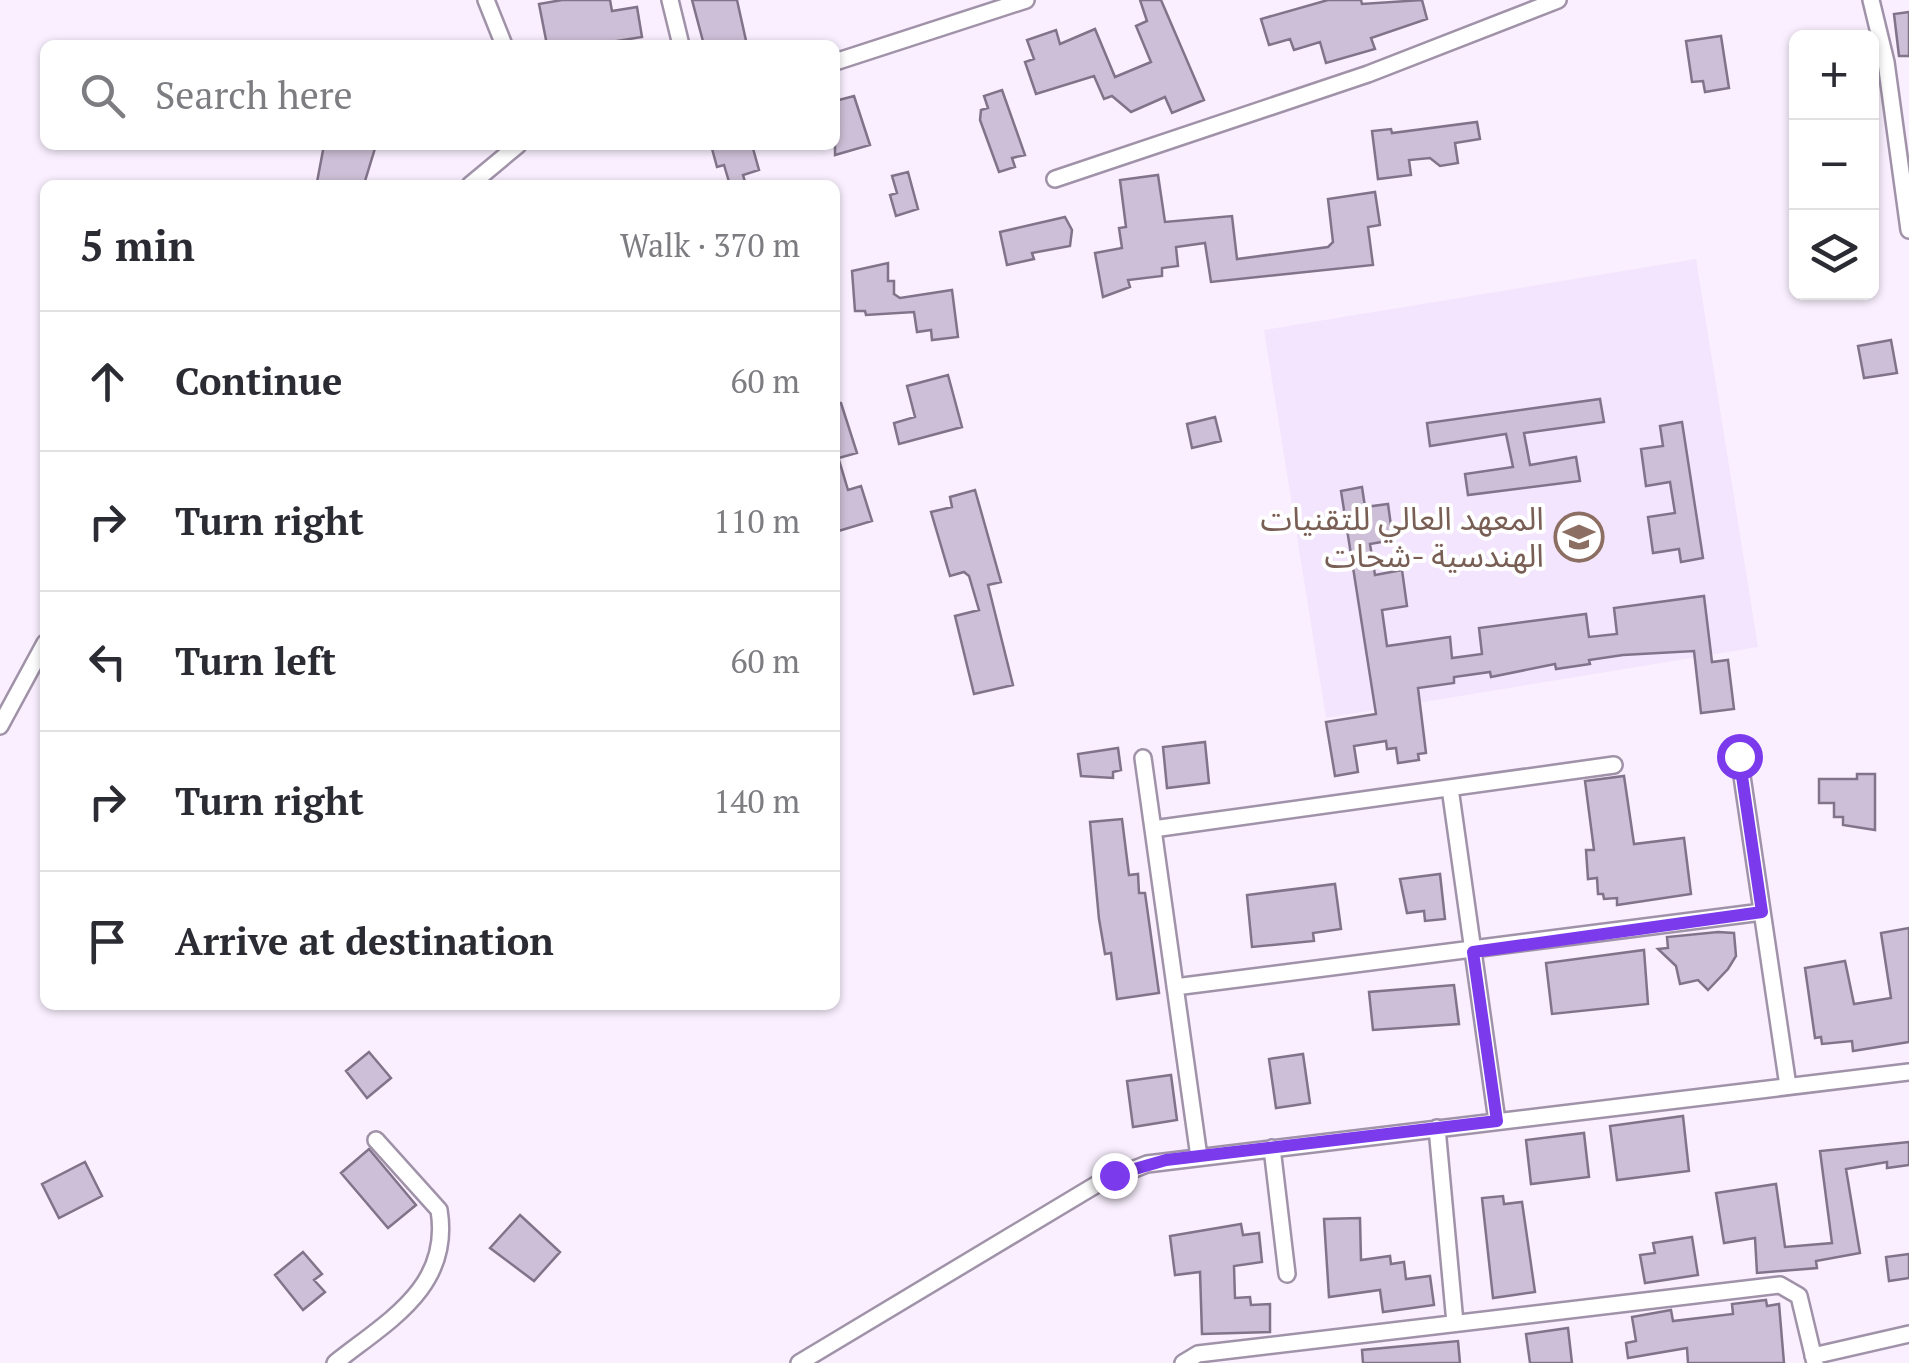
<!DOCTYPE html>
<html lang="en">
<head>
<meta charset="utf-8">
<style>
  :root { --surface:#fff; --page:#f2f2f3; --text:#2b2b33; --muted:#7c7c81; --line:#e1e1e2 }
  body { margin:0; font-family:"PT Serif","Noto Sans Arabic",serif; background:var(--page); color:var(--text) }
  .controls { position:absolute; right:30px; top:30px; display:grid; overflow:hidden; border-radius:15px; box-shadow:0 2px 8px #0004 }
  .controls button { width:90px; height:90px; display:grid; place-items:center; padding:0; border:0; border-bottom:2px solid var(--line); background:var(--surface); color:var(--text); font:50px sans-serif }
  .stop { position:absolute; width:30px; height:30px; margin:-22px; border:8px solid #7c3aed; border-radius:50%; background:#fff }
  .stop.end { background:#7c3aed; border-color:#fff; box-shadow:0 2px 10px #0008 }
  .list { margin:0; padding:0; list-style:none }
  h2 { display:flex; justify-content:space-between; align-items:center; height:130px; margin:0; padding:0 40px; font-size:42px }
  h2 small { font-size:32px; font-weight:400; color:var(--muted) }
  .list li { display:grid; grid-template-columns:65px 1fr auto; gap:30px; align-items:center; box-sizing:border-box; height:140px; padding:0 40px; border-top:2px solid var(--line) }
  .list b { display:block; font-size:38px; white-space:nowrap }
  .list em { font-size:32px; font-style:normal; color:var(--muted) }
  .icon { flex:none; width:55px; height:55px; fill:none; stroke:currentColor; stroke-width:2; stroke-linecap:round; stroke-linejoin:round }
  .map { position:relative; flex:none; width:1909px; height:1363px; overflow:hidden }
  .search { position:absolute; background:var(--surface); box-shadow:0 2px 8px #0004; left:40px; top:40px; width:800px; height:110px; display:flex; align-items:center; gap:25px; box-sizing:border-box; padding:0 35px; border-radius:15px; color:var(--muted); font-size:38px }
  .panel { position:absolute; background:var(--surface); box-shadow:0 2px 8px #0004; left:40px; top:180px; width:800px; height:830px; border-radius:15px }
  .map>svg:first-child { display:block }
  .built { fill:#f4e5fe }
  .building { fill:#cdbfd7; stroke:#817389; stroke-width:2.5 }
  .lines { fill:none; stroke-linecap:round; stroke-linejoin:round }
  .minor-casing { stroke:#a092a8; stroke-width:20 }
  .minor { stroke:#fff; stroke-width:15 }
  .route { stroke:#7c3aed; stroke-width:12 }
  .labels { text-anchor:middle; stroke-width:8; stroke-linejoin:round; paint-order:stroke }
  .education-label { font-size:32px; fill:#785e54; stroke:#fff; text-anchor:end }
</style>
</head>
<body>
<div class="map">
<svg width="1909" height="1363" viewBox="0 0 1909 1363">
  <rect width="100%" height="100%" fill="#f9effe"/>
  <path class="built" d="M1696,259L1758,647L1326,718L1264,330Z"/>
  <path class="building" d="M562,0H610L612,11L637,7L642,37L617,41L618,45H547L539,4Z
    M692,0H737L747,45H704Z
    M1140,0H1161L1204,100L1172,113L1165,97L1131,112L1112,96L1104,99L1094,76L1036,94L1025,62L1034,59L1027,40L1056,30L1060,44L1095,29L1115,77L1151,62L1136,26L1147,21Z
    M1328,0H1361L1362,4L1422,0L1427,19L1371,38L1375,49L1326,63L1320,42L1294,50L1290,39L1269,45L1261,19Z
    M1909,12V56H1899L1894,14Z
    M1721,36L1729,88L1705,92L1703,81L1692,82L1686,41Z
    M1002,90L1025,155L1012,158L1015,167L999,172L980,120L981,110L988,108L984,96Z
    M854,96L870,145L835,155V101Z
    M1477,122L1480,139L1455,143L1458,163L1440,166L1430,158L1409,160L1411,175L1378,179L1372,131L1391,129L1392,133Z
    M324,145H376L365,181L359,185L317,182Z
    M711,145H752L759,170L743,175L746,185H730L724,165L717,167Z
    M908,172L918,209L896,216L890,195L897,193L892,176Z
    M1158,175L1165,222L1232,216L1237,259L1328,247L1333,242L1328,199L1375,192L1380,225L1368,227L1373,265L1211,282L1205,243L1176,247L1178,266L1162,268V276L1128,280L1130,287L1103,297L1095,253L1122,248L1119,228L1126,227L1120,180Z
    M1065,217L1072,230L1070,246L1032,253L1034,259L1007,265L1000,232Z
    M888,263V281H894V294L900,298L952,290L958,337L932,340L931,330L917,332L914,312L866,315L865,311H855L852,271Z
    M1891,340L1897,373L1864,378L1858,346Z
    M948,375L962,427L899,444L894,423L915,417L907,386Z
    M1600,399L1604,422L1524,433L1530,465L1576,457L1580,481L1468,495L1465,474L1513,467L1506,434L1430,446L1427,423Z
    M835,403H841L857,453L835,459Z
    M1215,417L1221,441L1192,448L1187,424Z
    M1682,422L1703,558L1681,562L1679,549L1653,553L1648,517L1675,513L1670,482L1646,486L1641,449L1663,446L1660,426Z
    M839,460L848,490L861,486L872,521L835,532V461Z
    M1362,487L1365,507L1388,504L1393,540L1370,544L1375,575L1402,570L1407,606L1382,610L1387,646L1450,637L1452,658L1482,654L1479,628L1586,614L1589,637L1617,634L1614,608L1704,596L1712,662L1728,660L1734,709L1701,713L1694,651L1623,655L1589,660L1590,664L1556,669L1555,664L1491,677L1490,672L1454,677V683L1418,688L1426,753L1418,754L1419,760L1398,763L1396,748L1387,749L1386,741L1354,746L1358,772L1335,776L1326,722L1376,714L1341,491Z
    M975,490L1001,582L988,585L1013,685L974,694L955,616L979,610L969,576L964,572L950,576L931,512L952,507L950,497Z
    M1205,742L1209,783L1167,788L1163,747Z
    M1118,748L1121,770L1113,772V778L1081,776L1078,754Z
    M1857,774H1875V830L1843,825V817H1834V803H1819V779H1857Z
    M1624,776L1634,844L1684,838L1691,894L1617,905V898L1604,899L1603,894H1598L1597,878L1588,879L1586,850H1594L1585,781Z
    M1122,819L1129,875L1138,874L1139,893H1145L1159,993L1117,999L1111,953L1105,954L1099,919L1090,822Z
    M1440,874L1445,919L1425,921L1424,911L1407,913L1400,879Z
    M1335,884L1341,929L1313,933L1314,941L1252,947L1247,895Z
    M1909,928V1042L1853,1051L1852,1041L1822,1044L1821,1037L1815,1038L1805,968L1845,961L1854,1004L1891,998L1881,933Z
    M1718,932L1734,933L1736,956L1728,969L1708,990L1698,980L1680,984L1676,966L1658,949L1668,948L1667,937Z
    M1644,950L1648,1004L1552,1014L1546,963Z
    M1454,985L1459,1024L1373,1030L1369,992Z
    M369,1052L391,1078L367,1098L346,1071Z
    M1303,1054L1310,1103L1276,1108L1269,1059Z
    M1171,1075L1177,1120L1133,1127L1127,1081Z
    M1683,1116L1689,1171L1617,1180L1610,1126Z
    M1584,1133L1589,1177L1531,1184L1526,1140Z
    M1909,1142V1165L1887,1168V1162L1846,1169L1860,1253L1816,1261L1817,1268L1757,1273L1755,1238L1724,1243L1716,1193L1776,1184L1785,1247L1832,1243L1820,1151Z
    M369,1149L416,1205L388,1228L341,1173Z
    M85,1162L102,1196L59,1218L42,1184Z
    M1503,1196L1504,1204L1522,1202L1535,1292L1493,1298L1482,1198Z
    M520,1215L560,1252L534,1281L490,1248Z
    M1360,1218L1361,1260L1390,1256L1391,1264L1404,1262L1406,1279L1430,1276L1434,1305L1383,1312L1380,1290L1329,1297L1324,1219Z
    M1241,1224L1243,1235L1259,1233L1262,1262L1234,1266L1235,1298L1250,1297L1251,1305L1270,1304V1332L1202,1334L1200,1272L1175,1275L1170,1236Z
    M1692,1237L1698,1275L1645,1283L1640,1255L1655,1253L1653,1243Z
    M303,1252L322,1274L314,1280L325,1292L303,1310L275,1275Z
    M1909,1254V1278L1889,1281L1886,1257Z
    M1766,1300L1767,1306L1779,1304L1784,1363H1688L1687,1348L1628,1358L1626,1343L1636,1341L1632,1317L1671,1310L1673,1321L1733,1314L1732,1304Z
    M1568,1328L1572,1363H1530L1526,1334Z
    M1458,1341L1460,1363H1363L1362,1350Z"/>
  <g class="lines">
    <g class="minor-casing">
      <path id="minor" d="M486,0L504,45
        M670,0L681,45
        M1871,0L1886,62L1909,230
        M835,62L1026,0
        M1055,179L1368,74L1558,0
        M470,185L518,145
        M0,726L45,643
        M1739,756L1788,1086
        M1143,758L1199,1157
        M1450,788L1497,1121
        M1153,829L1614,765
        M1175,987L1762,912
        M1437,1128L1455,1323
        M1272,1148L1287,1274
        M1813,1356L1909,1334
        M335,1363C386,1322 452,1288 439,1210L376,1140
        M799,1363L1099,1183L1147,1164L1909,1072
        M1183,1363L1198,1354L1780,1285L1799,1296L1815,1363"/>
    </g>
    <use href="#minor" class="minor"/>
  </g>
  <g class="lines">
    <path class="route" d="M1114,1175L1166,1160L1497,1121L1473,952L1762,912L1739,756"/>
  </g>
  <defs>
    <g id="university-ring" transform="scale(2.5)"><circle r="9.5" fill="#fff" stroke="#8d6e63" stroke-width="1.5"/><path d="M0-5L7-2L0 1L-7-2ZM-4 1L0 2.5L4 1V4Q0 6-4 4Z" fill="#8d6e63"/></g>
  </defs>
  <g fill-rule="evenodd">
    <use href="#university-ring" x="1579" y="537"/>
  </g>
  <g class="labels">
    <g class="education-label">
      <text x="1544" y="530">المعهد العالي للتقنيات<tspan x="1544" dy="37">الهندسية -شحات</tspan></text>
    </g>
  </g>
</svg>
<div class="controls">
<button>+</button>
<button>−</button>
<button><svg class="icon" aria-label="layers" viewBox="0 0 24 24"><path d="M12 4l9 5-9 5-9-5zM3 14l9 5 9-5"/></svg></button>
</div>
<div class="stop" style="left:1739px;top:756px"></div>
<div class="stop end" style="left:1114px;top:1175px"></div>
<div class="search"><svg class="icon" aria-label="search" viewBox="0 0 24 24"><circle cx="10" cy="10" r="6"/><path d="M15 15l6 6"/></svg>Search here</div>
<section class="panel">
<h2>5 min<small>Walk · 370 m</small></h2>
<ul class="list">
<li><svg class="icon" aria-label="ahead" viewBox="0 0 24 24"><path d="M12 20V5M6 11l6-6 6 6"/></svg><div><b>Continue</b></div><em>60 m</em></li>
<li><svg class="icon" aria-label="right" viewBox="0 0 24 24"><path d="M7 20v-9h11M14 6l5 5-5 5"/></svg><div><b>Turn right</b></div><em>110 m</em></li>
<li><svg class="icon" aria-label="left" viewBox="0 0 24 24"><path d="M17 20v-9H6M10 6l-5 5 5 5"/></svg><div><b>Turn left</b></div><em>60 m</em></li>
<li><svg class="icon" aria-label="right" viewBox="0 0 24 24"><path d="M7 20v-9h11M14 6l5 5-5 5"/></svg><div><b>Turn right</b></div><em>140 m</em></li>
<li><svg class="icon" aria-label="arrive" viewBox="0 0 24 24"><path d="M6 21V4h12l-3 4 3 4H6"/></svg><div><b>Arrive at destination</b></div></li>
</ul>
</section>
</div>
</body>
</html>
